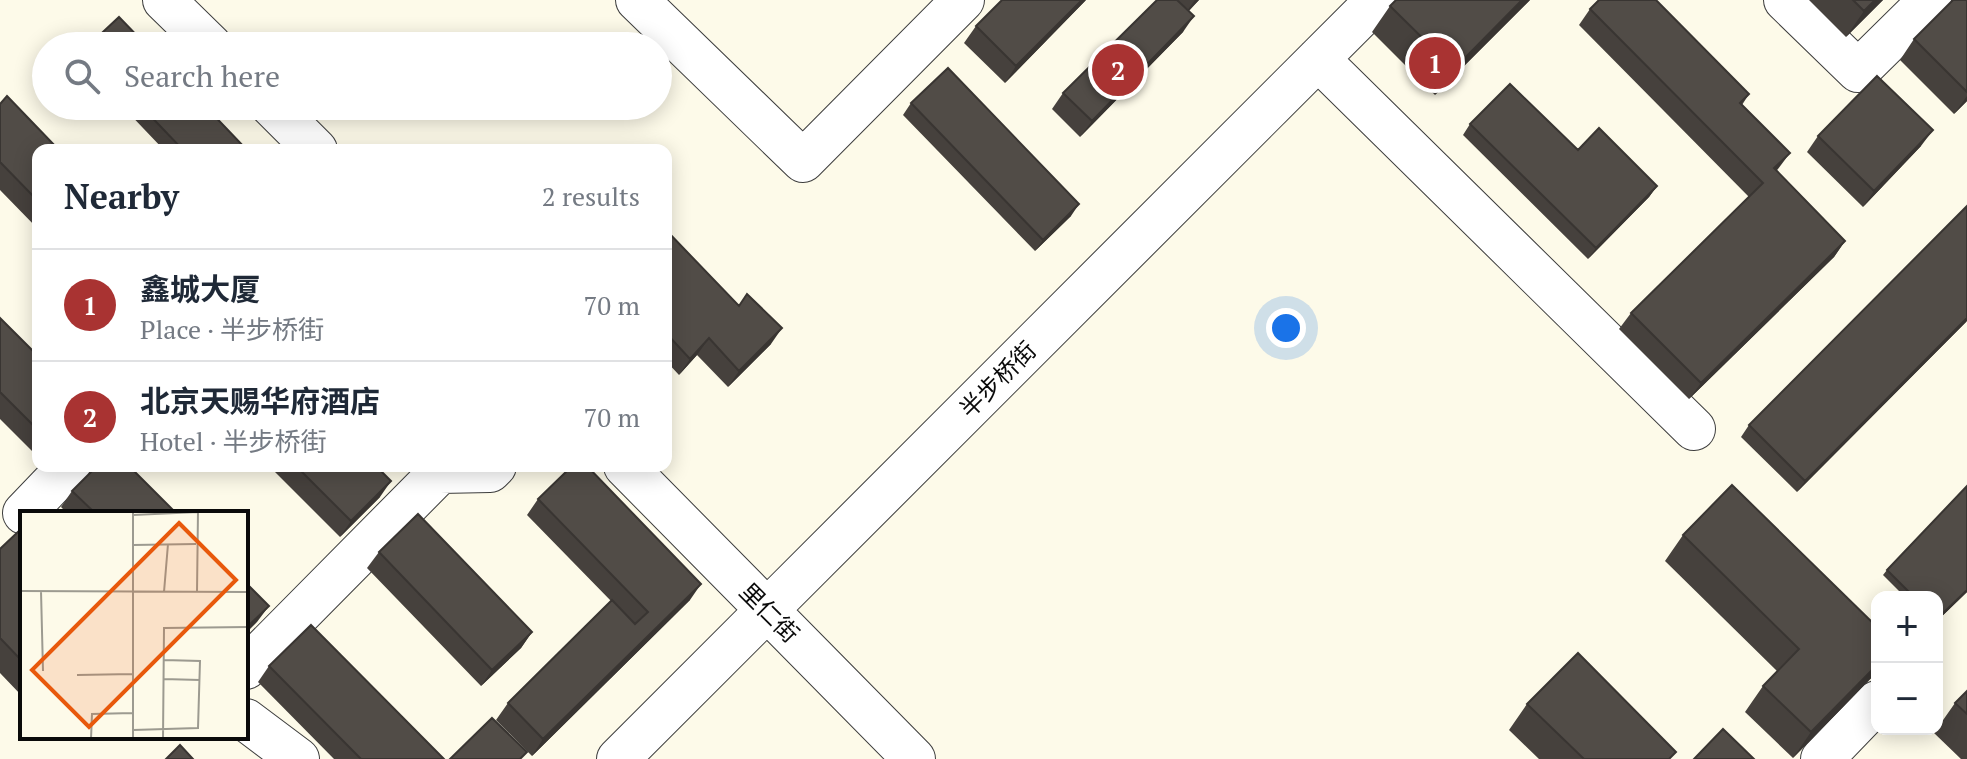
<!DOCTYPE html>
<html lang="en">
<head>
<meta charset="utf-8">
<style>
  :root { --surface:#fff; --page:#f6f6f7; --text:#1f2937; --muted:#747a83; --line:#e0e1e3; --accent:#a93332 }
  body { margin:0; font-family:"PT Serif","Noto Sans SC",serif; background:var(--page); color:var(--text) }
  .controls { position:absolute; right:24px; bottom:24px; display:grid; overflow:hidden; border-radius:16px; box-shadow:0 4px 20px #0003 }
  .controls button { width:72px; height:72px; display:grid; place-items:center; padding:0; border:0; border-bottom:2px solid var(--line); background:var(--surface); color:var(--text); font:40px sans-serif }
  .you { position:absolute; left:1286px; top:328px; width:28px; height:28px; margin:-20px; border:6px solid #fff; border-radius:50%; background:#1a73e8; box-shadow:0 0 0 12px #1a73e833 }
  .badge { display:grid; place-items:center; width:52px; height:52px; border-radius:50%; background:var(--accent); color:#fff; font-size:26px; font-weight:700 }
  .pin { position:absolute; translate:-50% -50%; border:4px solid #fff; box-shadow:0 2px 8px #0006 }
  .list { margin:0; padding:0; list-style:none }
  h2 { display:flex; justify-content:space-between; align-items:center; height:104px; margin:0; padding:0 32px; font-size:34px }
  h2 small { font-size:26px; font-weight:400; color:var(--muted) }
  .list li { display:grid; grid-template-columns:52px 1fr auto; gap:24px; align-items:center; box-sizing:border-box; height:112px; padding:0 32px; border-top:2px solid var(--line) }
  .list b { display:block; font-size:30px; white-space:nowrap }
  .list p { margin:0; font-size:26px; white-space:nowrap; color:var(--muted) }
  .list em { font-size:26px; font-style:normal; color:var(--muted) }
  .icon { flex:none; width:44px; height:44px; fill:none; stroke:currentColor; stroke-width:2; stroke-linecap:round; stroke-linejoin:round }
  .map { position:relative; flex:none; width:1967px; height:759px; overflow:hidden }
  .search { position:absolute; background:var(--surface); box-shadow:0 4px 20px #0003; left:32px; top:32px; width:640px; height:88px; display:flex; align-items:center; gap:20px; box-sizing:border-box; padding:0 28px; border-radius:44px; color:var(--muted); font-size:30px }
  .panel { position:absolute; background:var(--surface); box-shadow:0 4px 20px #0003; left:32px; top:144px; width:640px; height:328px; border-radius:16px }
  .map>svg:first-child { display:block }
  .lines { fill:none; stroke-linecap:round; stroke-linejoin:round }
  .minor-casing { stroke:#3d3d3d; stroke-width:44 }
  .minor { stroke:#fff; stroke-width:42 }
  .wall { fill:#46413d }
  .shaded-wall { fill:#393532 }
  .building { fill:#514c47; stroke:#393532; stroke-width:2 }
  .labels { text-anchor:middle; stroke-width:8; stroke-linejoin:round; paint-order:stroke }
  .street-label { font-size:24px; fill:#0a0a0a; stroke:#fff }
  .inset-road { fill:none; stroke:#9c9a90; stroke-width:2 }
  .view { fill:#e8590c; fill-opacity:0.15; stroke:#e8590c; stroke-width:4 }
  .inset-edge { fill:none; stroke:#0a0a0a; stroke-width:4 }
</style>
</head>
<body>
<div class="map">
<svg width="1967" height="759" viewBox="0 0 1967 759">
  <rect width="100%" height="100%" fill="#fdfae9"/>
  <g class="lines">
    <g class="minor-casing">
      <path id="minor" d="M164,0L211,46
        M637,0L803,161L963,0
        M1785,0L1858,71L1930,0
        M1318,59L1694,429
        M272,106L316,150
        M625,466L914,759
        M24,513L69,466
        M246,668L440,472L490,471L495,466
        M246,720L298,759
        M618,759L1377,0
        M1822,759L1877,702"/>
    </g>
    <use href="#minor" class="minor"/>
  </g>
  <path class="wall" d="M1086,0L1005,83L964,43L976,26Z
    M1157,0H1199L1189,11L1183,32L1080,137L1052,109L1063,93Z
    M1530,0L1435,95L1372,32L1390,6Z
    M1809,0H1883L1846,37Z
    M1967,0V101L1954,114L1900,60L1914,39Z
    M1590,9L1749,94L1742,105L1777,171L1845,241L1834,257L1689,399L1619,329L1631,313L1749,197L1579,25Z
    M911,103L1071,216L1035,251L903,115Z
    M0,104L38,150V229L0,190Z
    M122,106H205L247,150H164Z
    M1470,124L1578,150L1657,186L1649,197L1588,259L1463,135Z
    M1818,136L1921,146L1863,207L1807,152Z
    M666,230L771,344L728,387L697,355L679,375L666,361Z
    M0,318L38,356V457L0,419Z
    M1967,321L1797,492L1741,437L1749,425Z
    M269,466H376L380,497L340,537Z
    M1967,486V592L1937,621V597H1905L1883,575L1887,570Z
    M72,491L176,513H67L61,507Z
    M538,499L690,600L532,756L496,720L508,703L611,601L527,515Z
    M22,528V696L0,673V549Z
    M1683,535L1877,672L1793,758L1745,712L1763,686L1777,671L1665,561Z
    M379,552L532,632L521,648L481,686L367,568Z
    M269,666L444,759H334L258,682Z
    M1967,691V759H1961L1934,733L1955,703Z
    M1527,704L1671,759H1539L1509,730Z"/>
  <path class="shaded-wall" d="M1082,0H1086L1005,83L1016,66Z
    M1195,0H1199L1184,15Z
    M1522,0H1530L1435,95L1454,69Z
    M1875,0H1883L1846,37L1864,11Z
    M1194,16L1183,32L1080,137L1092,121Z
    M1967,96V101L1954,114Z
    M1933,130L1921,146L1863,207L1874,191Z
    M1790,153L1778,169L1763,184L1774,168Z
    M1657,186L1649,197L1588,259L1596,248Z
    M1079,204L1071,216L1035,251L1043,240Z
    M1845,241L1834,257L1689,399L1701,383Z
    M1967,318V321L1797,492L1805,481Z
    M782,328L771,344L728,387L739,371Z
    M709,338L697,355L679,375L690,359Z
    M391,481L380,497L340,537L351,521Z
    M701,584L690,600L532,756L543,739Z
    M1967,590V592L1937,621V619Z
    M269,606L257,622L246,633V628Z
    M532,632L521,648L481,686L492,670Z
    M1877,665V672L1793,758L1811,732Z"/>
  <path class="building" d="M1002,0H1082L1016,66L976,26Z
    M1157,0H1177L1194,16L1092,121L1063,93Z
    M1396,0H1522L1454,69L1390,6Z
    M1599,0H1656L1749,94L1740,103L1790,153L1774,168L1845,241L1701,383L1631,313L1763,183L1590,9Z
    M1853,0H1875L1864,11Z
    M1953,0H1967V92L1914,39Z
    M119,17L147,46H88Z
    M948,68L1079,204L1043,240L911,103Z
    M1877,76L1933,130L1874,191L1818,136Z
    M1510,84L1578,150L1599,128L1657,186L1596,248L1470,124Z
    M7,96L59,150H38V201L0,162V104Z
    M141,106H205L247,150H183Z
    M1967,206V318L1805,481L1749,425Z
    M666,230L739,306L747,294L782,328L739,371L709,338L690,359L666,333Z
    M0,318L38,356V430L0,392Z
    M97,466H129L176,513H95L72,491Z
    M296,466H376L391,481L351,521Z
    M572,466H587L701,584L543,739L508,703L612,600L635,624L648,612L538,499Z
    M1732,485L1877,627V665L1811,732L1763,686L1799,649L1683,535Z
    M1967,486V590L1937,619V597H1914L1887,570Z
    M418,514L532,632L492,670L379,552Z
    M22,528V661L0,638V549Z
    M246,583L269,606L246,628Z
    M311,625L444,759H361L269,666Z
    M1578,653L1676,752L1669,759H1584L1527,704Z
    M1967,691V714L1955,703Z
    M492,718L527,752L520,759H450Z
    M1723,729L1754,759H1694Z
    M180,745L193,759H166Z"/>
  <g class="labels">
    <g class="street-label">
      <text transform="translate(998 380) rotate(-45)" y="8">半步桥街</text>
      <text transform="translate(769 613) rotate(45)" y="8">里仁街</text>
    </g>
  </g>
  <g transform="translate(20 511)">
    <rect width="228" height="228" fill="#fdfae9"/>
    <path class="inset-road" d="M113,0V228M113,4L178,1M113,34L176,33M0,80L228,81M21,80L23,160M144,81L148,33M177,81L178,0M57,164L113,163M143,168L180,169M113,219L178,217L180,150L144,149M71,228L72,203L113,202M143,228L144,117L228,116"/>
    <path class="view" d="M159,12L216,69L69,216L12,159Z"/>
    <rect width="228" height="228" class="inset-edge"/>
  </g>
</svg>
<div class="controls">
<button>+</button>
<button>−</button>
</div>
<div class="you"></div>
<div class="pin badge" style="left:1435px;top:63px">1</div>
<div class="pin badge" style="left:1118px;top:70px">2</div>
<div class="search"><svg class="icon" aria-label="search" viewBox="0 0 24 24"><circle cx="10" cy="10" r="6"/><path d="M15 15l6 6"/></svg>Search here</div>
<section class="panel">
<h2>Nearby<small>2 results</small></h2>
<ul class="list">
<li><span class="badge">1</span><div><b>鑫城大厦</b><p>Place · 半步桥街</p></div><em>70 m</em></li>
<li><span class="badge">2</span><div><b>北京天赐华府酒店</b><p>Hotel · 半步桥街</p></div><em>70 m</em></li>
</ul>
</section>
</div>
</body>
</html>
